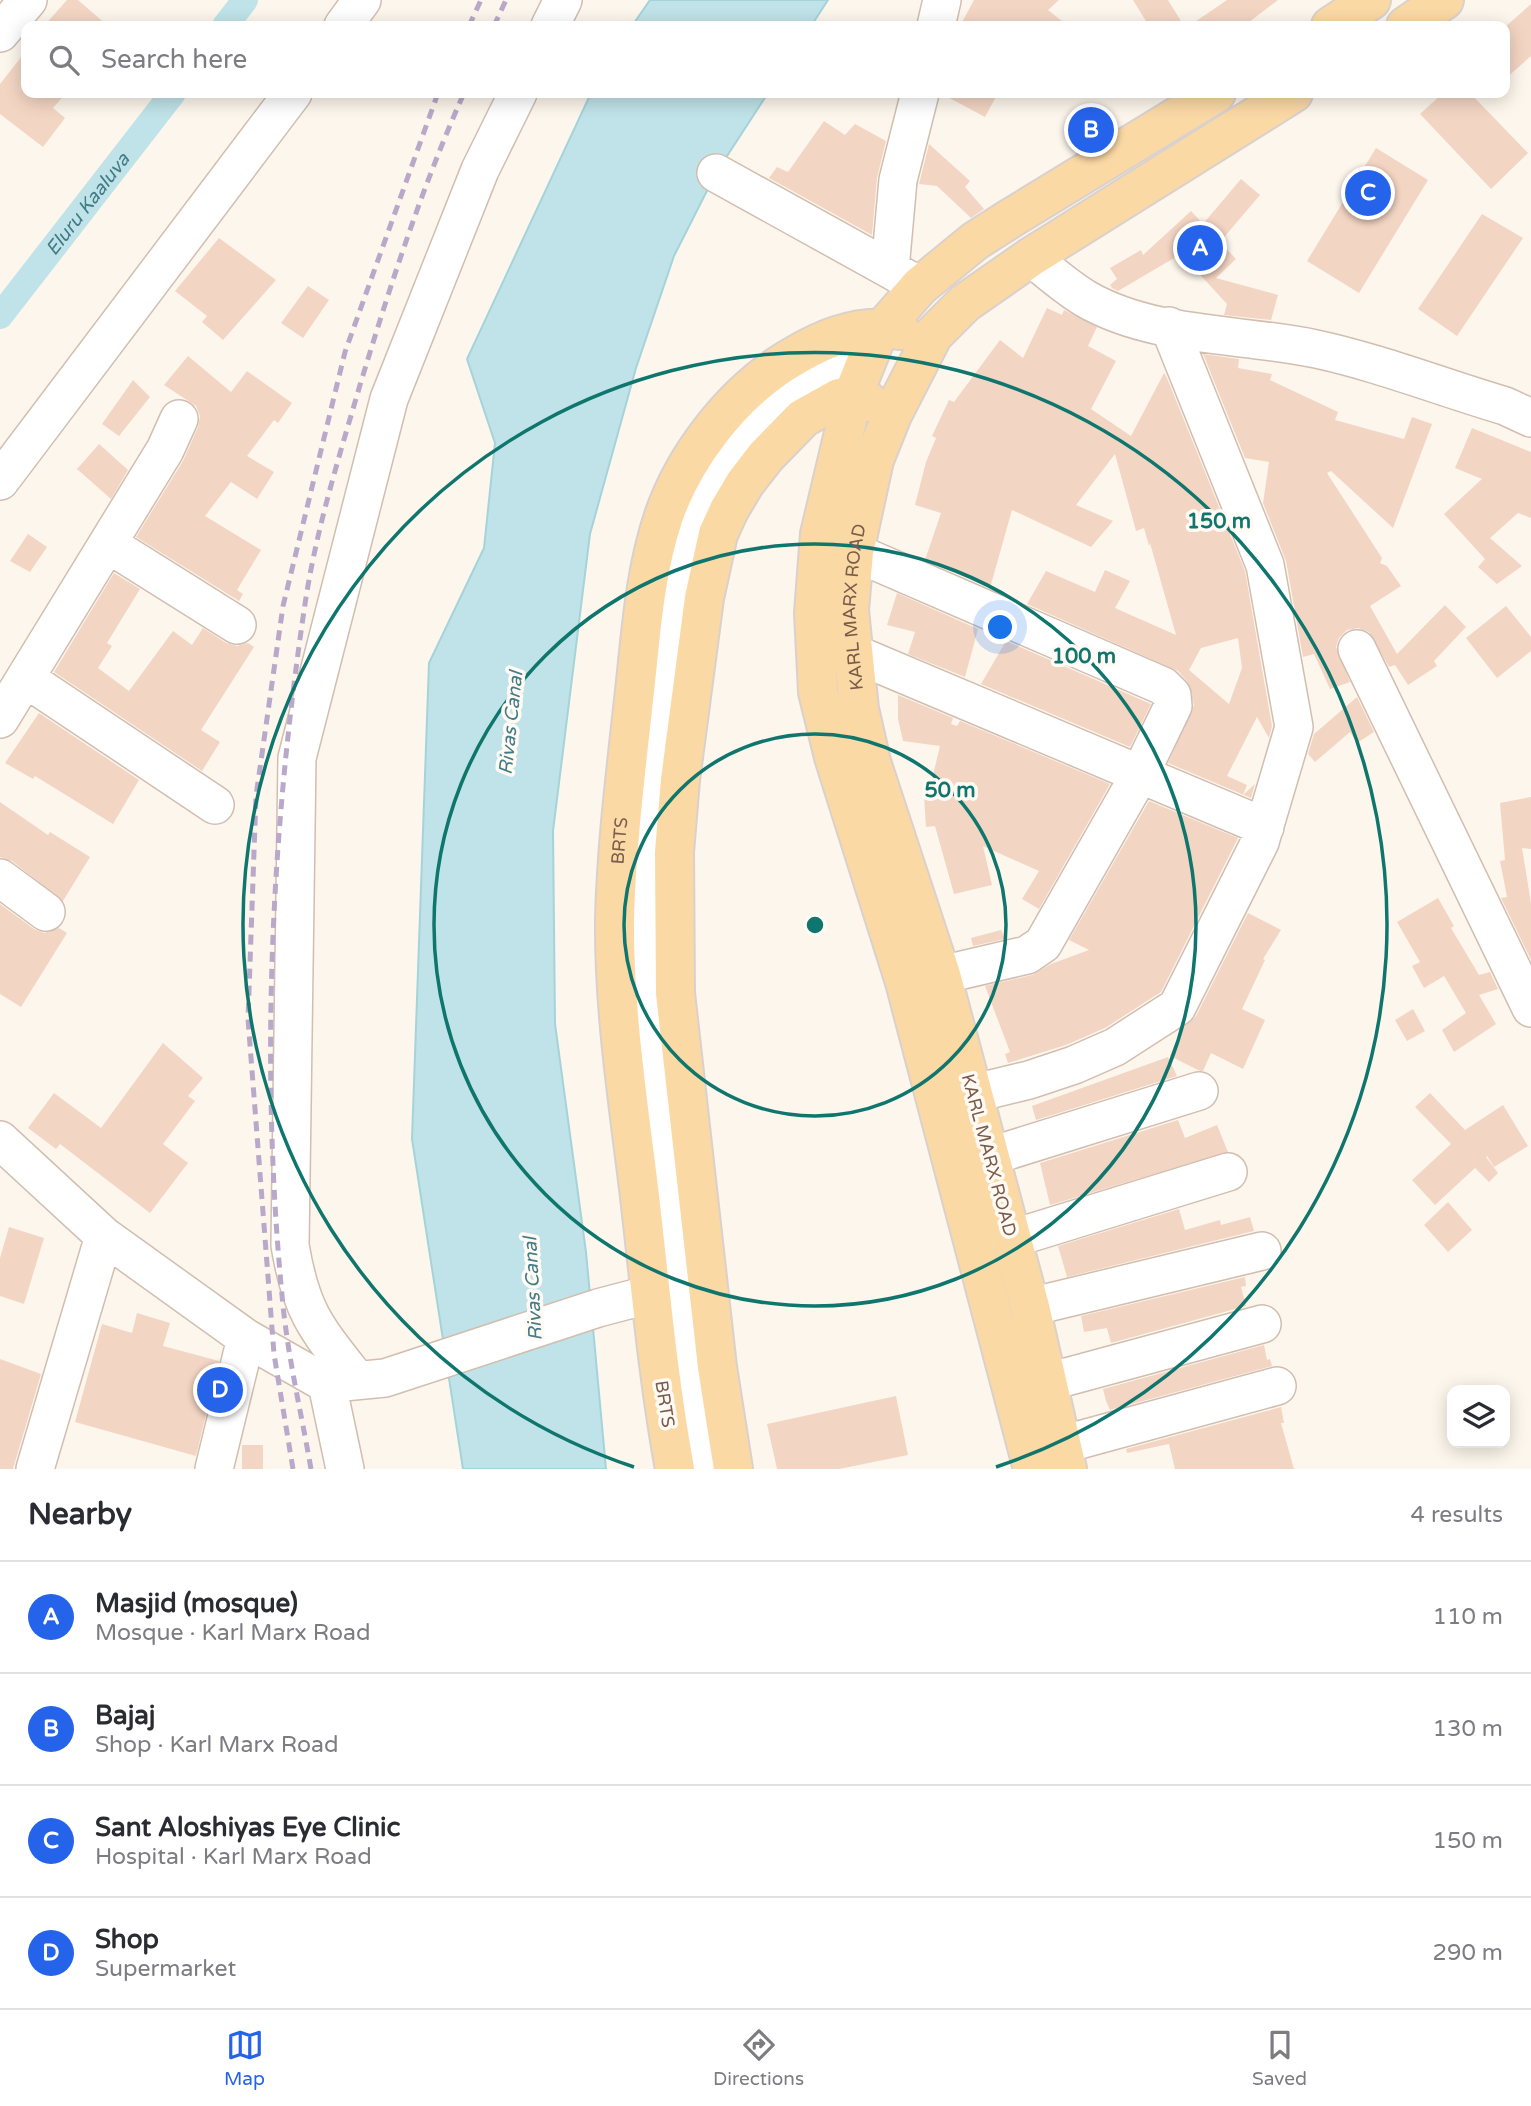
<!DOCTYPE html>
<html lang="en">
<head>
<meta charset="utf-8">
<style>
  :root { --surface:#fff; --page:#f7f7f7; --text:#2b2b33; --muted:#7c7c81; --line:#e1e1e2; --accent:#2563eb }
  body { margin:0; font-family:"Varela Round",sans-serif; background:var(--page); color:var(--text) }
  .controls { position:absolute; right:21px; bottom:21px; display:grid; overflow:hidden; border-radius:14px; box-shadow:0 4px 18px #0003 }
  .controls button { width:63px; height:63px; display:grid; place-items:center; padding:0; border:0; border-bottom:2px solid var(--line); background:var(--surface); color:var(--text); font:35px sans-serif }
  .you { position:absolute; left:1001px; top:628px; width:24px; height:24px; margin:-18px; border:5px solid #fff; border-radius:50%; background:#1a73e8; box-shadow:0 0 0 10px #1a73e833 }
  .badge { display:grid; place-items:center; width:46px; height:46px; border-radius:50%; background:var(--accent); color:#fff; font-size:23px; font-weight:700 }
  .pin { position:absolute; translate:-50% -50%; border:4px solid #fff; box-shadow:0 2px 7px #0006 }
  .list { margin:0; padding:0; list-style:none }
  h2 { display:flex; justify-content:space-between; align-items:center; height:91px; margin:0; padding:0 28px; font-size:30px }
  h2 small { font-size:23px; font-weight:400; color:var(--muted) }
  .list li { display:grid; grid-template-columns:46px 1fr auto; gap:21px; align-items:center; box-sizing:border-box; height:112px; padding:0 28px; border-top:2px solid var(--line) }
  .list b { display:block; font-size:26px; white-space:nowrap }
  .list p { margin:0; font-size:23px; white-space:nowrap; color:var(--muted) }
  .list em { font-size:23px; font-style:normal; color:var(--muted) }
  .icon { flex:none; width:38px; height:38px; fill:none; stroke:currentColor; stroke-width:2; stroke-linecap:round; stroke-linejoin:round }
  .map { position:relative; flex:none; width:1531px; height:1469px; overflow:hidden }
  .search { position:absolute; background:var(--surface); box-shadow:0 4px 18px #0003; left:21px; right:21px; top:21px; height:77px; display:flex; align-items:center; gap:18px; box-sizing:border-box; padding:0 24px; border-radius:14px; color:var(--muted); font-size:26px }
  .sheet { height:539px; background:var(--surface) }
  nav { display:flex; justify-content:space-around; align-items:center; box-sizing:border-box; height:98px; border-top:2px solid var(--line); background:var(--surface); font-size:19px; color:var(--muted) }
  nav a { display:grid; justify-items:center; gap:4px }
  nav .on { color:var(--accent) }
  .map>svg:first-child { display:block }
  .water { fill:#bfe3e8; stroke:#a5d3da; stroke-width:2 }
  .lines { fill:none; stroke-linecap:round; stroke-linejoin:round }
  .canal { stroke:#bfe3e8; stroke-width:26 }
  .building { fill:#f3d5c3; fill-rule:evenodd }
  .minor-casing { stroke:#d1beb0; stroke-width:40 }
  .major-casing { stroke:#dad1cd; stroke-width:42 }
  .minor { stroke:#fff; stroke-width:37 }
  .major { stroke:#fbd9a5; stroke-width:38 }
  .rail { stroke:#b9a8c9; stroke-width:5; stroke-dasharray:10 7; stroke-linecap:butt }
  .ring { fill:none; stroke:#0f766e; stroke-width:3.5 }
  .labels { text-anchor:middle; stroke-width:7; stroke-linejoin:round; paint-order:stroke }
  .street-label { font-size:18px; fill:#7a5c4d; stroke:#fffaf3 }
  .water-label { font-size:19px; font-style:italic; fill:#437c86; stroke:#fffaf3 }
  .centre { fill:#0f766e; stroke:#fffaf3; stroke-width:3.5 }
  .ring-label { font-size:21px; text-anchor:middle; font-weight:bold; fill:#0f766e; stroke:#fffaf3; stroke-width:7; stroke-linejoin:round; paint-order:stroke }
</style>
</head>
<body>
<div class="map">
<svg width="1531" height="1469" viewBox="0 0 1531 1469">
  <rect width="100%" height="100%" fill="#fdf6ec"/>
  <path class="water" d="M650,0H828L811,26H632Z
    M591,93H768L716,173L674,256L636,368L590,534L553,831L555,1024L586,1252L606,1469H463L412,1139L429,663L484,548L495,443L467,359Z"/>
  <g class="lines">
    <g class="canal">
      <path d="M225,26L245,0"/>
      <path id="s1" d="M0,316L173,93"/>
    </g>
  </g>
  <path class="building" d="M67,0H78L108,26H44Z
    M974,0H1059L1048,10L1068,26H960Z
    M1133,0H1168L1184,26H1149Z
    M1227,0H1278L1244,26H1189Z
    M1531,4V56L1505,79V27Z
    M26,51V93H66L53,108L65,118L43,147L0,114V84Z
    M940,93H998L985,117Z
    M1443,93H1470L1528,153L1491,189L1420,114Z
    M824,121L845,135L855,124L886,141L877,178L872,235L769,178L777,167L788,172Z
    M929,144L970,181L965,187L984,209L971,218L937,186L919,184Z
    M1376,148L1428,180L1359,293L1307,261Z
    M1241,179L1260,195L1220,242L1236,259L1216,278L1278,295L1271,320L1224,315L1227,304L1181,254L1118,291L1112,288L1110,285L1117,279L1110,268L1141,250L1143,255L1191,211L1203,224Z
    M1482,214L1523,238L1457,336L1418,309Z
    M219,238L276,280L223,340L202,322L207,316L175,291Z
    M308,286L329,300L303,338L281,323Z
    M1047,308L1062,315L1064,310L1097,327L1088,346L1116,361L1091,409L1131,436L1164,373L1167,378L1245,571L1272,726L1269,738L1257,717L1227,776L1247,785L1243,795L1255,784L1251,798L1168,763L1194,705L1187,681L1178,671L1027,604L1046,571L1095,592L1105,570L1130,581L1115,608L1176,635L1150,543L1149,546L1144,528L1136,531L1115,454L1076,505L1113,521L1091,547L1012,510L990,588L925,560L941,513L915,505L926,462L936,438L932,436L949,400L954,402L1000,340L1023,358ZM1238,638L1242,668L1229,704L1189,670L1201,648Z
    M1203,354L1239,359L1238,368L1272,374L1270,380L1338,412L1335,420L1404,439L1412,417L1432,424L1393,528L1331,471L1327,473L1382,558L1380,563L1387,566L1401,586L1370,606L1397,654L1445,605L1466,627L1434,661L1437,666L1408,685L1395,665L1389,667L1369,632L1358,628L1347,630L1339,638L1336,647L1350,682L1330,689L1314,654L1303,657L1286,561L1263,503L1269,462L1245,458Z
    M188,356L231,392L247,371L292,403L278,423L274,420L247,456L274,472L257,499L231,482L205,516L261,550L237,590L243,594L239,601L136,537L183,461L198,427L200,416L196,406L164,385Z
    M133,380L150,397L119,436L102,424Z
    M1472,428L1531,452V518L1518,513L1490,538L1522,566L1497,584L1478,567L1485,559L1444,514L1482,479L1455,468Z
    M99,444L128,470L111,499L77,469Z
    M28,534L47,547L30,572L10,561Z
    M114,573L140,589L107,643L112,646L98,668L129,691L173,631L192,645L203,628L226,643L237,646L248,643L254,647L201,730L220,742L202,771L54,672Z
    M897,593L978,629L965,677L908,654L915,632L887,625Z
    M1506,606L1531,637V651L1497,678L1466,638Z
    M1006,641L1151,704L1130,747L981,684Z
    M898,695L953,718L951,724L957,726L960,721L1110,784L1039,909L1022,899L1039,871L983,846L992,885L954,894L935,826L926,827L924,796H928L940,746L903,741L898,719Z
    M1357,697L1374,732L1357,743L1350,732L1315,762L1308,754L1314,734Z
    M39,713L139,780L113,824L35,776L33,779L5,763Z
    M1531,797V849L1522,848L1531,903V960L1501,898L1507,897L1500,861L1505,860L1500,803Z
    M1149,801L1238,838L1161,992L1105,1028L1066,1045L1008,1063L1005,1054L1010,1052L985,986L1032,975L1051,964L1089,950L1069,940Z
    M0,802L48,835L50,832L90,857L63,901L12,861L0,857Z
    M1438,898L1454,926L1451,928L1479,975L1490,972L1498,989L1479,995L1496,1024L1454,1052L1442,1030L1466,1013L1444,976L1424,988L1412,966L1420,962L1397,922Z
    M0,904L34,929L44,933L59,928L67,933L21,1007L0,994Z
    M1248,913L1281,930L1263,959L1265,960L1242,1009L1265,1020L1243,1069L1211,1053L1203,1071H1200L1170,1056L1181,1029L1196,1016Z
    M1001,930L1005,939L973,946L971,938Z
    M1413,1009L1425,1031L1407,1041L1395,1020Z
    M163,1043L203,1078L188,1096L195,1101L163,1144L188,1163L150,1213L60,1144L56,1149L28,1128L54,1093L101,1128Z
    M1168,1057L1177,1076L1036,1120L1032,1106Z
    M1430,1093L1465,1130L1503,1105L1528,1146L1494,1167L1487,1156L1486,1157L1498,1173L1489,1182L1475,1168L1435,1205L1412,1180L1451,1144L1415,1107Z
    M1178,1120L1185,1138L1217,1125L1228,1152L1050,1205L1040,1163Z
    M1448,1202L1472,1230L1448,1252L1424,1225Z
    M1179,1209L1185,1230L1220,1220L1221,1225L1250,1217L1254,1231L1067,1277L1058,1246Z
    M9,1227L44,1238L24,1304L0,1296V1258Z
    M1245,1277L1246,1286L1241,1287L1246,1306L1111,1343L1107,1328L1084,1332L1081,1316Z
    M137,1313L170,1323L163,1346L219,1361L196,1456L75,1422L102,1324L132,1333Z
    M1264,1345L1267,1360L1270,1359L1272,1366L1110,1410L1106,1401L1103,1389Z
    M0,1359L41,1374L13,1469H0Z
    M896,1396L908,1455L839,1469H777L767,1424Z
    M1281,1407L1284,1423H1281L1294,1469H1175L1169,1444L1127,1453L1126,1449Z
    M242,1445H263V1469H242Z"/>
  <g class="lines">
    <g class="minor-casing">
      <path id="minor" d="M343,26L362,0
        M550,26L563,0
        M936,26L942,0
        M0,33L28,0
        M716,173L920,286
        M1031,257C1049,272 1066,287 1086,299C1154,338 1241,333 1316,349C1377,362 1444,388 1505,406L1531,418
        M890,269L898,180L920,93
        M0,481L293,93
        M108,544L237,625
        M854,552L1163,686L1172,695L1173,706L1140,774L1043,944L1027,955L941,975
        M1357,649L1531,1008
        M853,653L1265,827
        M25,678L215,805
        M0,719L165,450L179,419
        M0,878L46,912
        M971,1094L1029,1080L1074,1065L1115,1047L1177,1007L1260,842L1294,727L1265,565L1169,326
        M0,1140L104,1236L246,1338L327,1384L345,1469
        M991,1156L1199,1091
        M1011,1239L1228,1172
        M1030,1307L1262,1251
        M357,1380C316,1328 301,1312 290,1245L297,758L389,399L480,170L518,93
        M1048,1382L1262,1324
        M333,1383L385,1378L598,1308L651,1294
        M1061,1445L1277,1386
        M35,1469L104,1236
        M214,1469L246,1338
        M704,1469C686,1378 678,1285 668,1193C657,1103 644,1013 644,922C643,841 655,762 665,682C672,619 675,552 705,495C745,420 812,373 882,328"/>
    </g>
    <g class="major-casing">
      <g id="major">
        <path d="M1331,26L1371,0"/>
        <path d="M1406,26L1444,0"/>
        <path id="s2" d="M675,1469C658,1376 650,1282 639,1188C628,1099 614,1008 615,918C617,845 626,773 634,700C641,639 644,575 664,516C684,458 729,399 780,365C817,341 855,323 900,330"/>
        <path d="M733,1469L717,1367L675,993L674,852L680,780L704,598L718,534L729,510L745,483L766,456L803,418L839,398L853,395L869,402"/>
        <path d="M1033,1469L905,982L834,757L818,692L814,613L820,534L853,395L877,335L920,286L975,241L1011,218L1216,93"/>
        <path id="s3" d="M1067,1469L1030,1307L941,975L871,762L859,709L849,610L854,552L874,460L892,415L933,335L965,303L1031,257L1293,93"/>
      </g>
    </g>
    <use href="#minor" class="minor"/>
    <use href="#major" class="major"/>
    <path class="rail" d="M469,26L481,0
      M494,26L506,0
      M293,1469L274,1354L248,1019L256,796L283,606L345,352L438,93
      M311,1469C301,1411 287,1354 282,1295C260,1066 271,832 305,604C316,530 339,457 360,385C390,286 422,187 464,93"/>
  </g>
  <g class="ring">
    <circle cx="815" cy="925" r="191"/>
    <circle cx="815" cy="925" r="381"/>
    <path d="M634 1467A572 572 0 1 1 996 1467"/>
  </g>
  <g class="labels">
    <g class="street-label">
      <text dy="6" stroke="none"><textPath href="#s3" startOffset="891">KARL MARX ROAD</textPath></text>
      <text dy="6" stroke="none"><textPath href="#s2" startOffset="632">BRTS</textPath></text>
      <text transform="translate(989 1155) rotate(75)" y="6">KARL MARX ROAD</text>
      <text transform="translate(665 1404) rotate(81)" y="6">BRTS</text>
    </g>
    <g class="water-label">
      <text dy="7" stroke="none"><textPath href="#s1" startOffset="142">Eluru Kaaluva</textPath></text>
      <text transform="translate(510 723) rotate(-84)" y="7">Rivas Canal</text>
      <text transform="translate(532 1289) rotate(-93)" y="7">Rivas Canal</text>
    </g>
  </g>
  <circle cx="815" cy="925" r="10" class="centre"/>
  <g class="ring-label">
    <text x="1219" y="528">150 m</text>
    <text x="1084" y="663">100 m</text>
    <text x="950" y="797">50 m</text>
  </g>
</svg>
<div class="controls">
<button><svg class="icon" aria-label="layers" viewBox="0 0 24 24"><path d="M12 4l9 5-9 5-9-5zM3 14l9 5 9-5"/></svg></button>
</div>
<div class="you"></div>
<div class="pin badge" style="left:1200px;top:248px">A</div>
<div class="pin badge" style="left:1091px;top:130px">B</div>
<div class="pin badge" style="left:1368px;top:193px">C</div>
<div class="pin badge" style="left:220px;top:1390px">D</div>
<div class="search"><svg class="icon" aria-label="search" viewBox="0 0 24 24"><circle cx="10" cy="10" r="6"/><path d="M15 15l6 6"/></svg>Search here</div>
</div>
<section class="sheet">
<h2>Nearby<small>4 results</small></h2>
<ul class="list">
<li><span class="badge">A</span><div><b>Masjid (mosque)</b><p>Mosque · Karl Marx Road</p></div><em>110 m</em></li>
<li><span class="badge">B</span><div><b>Bajaj</b><p>Shop · Karl Marx Road</p></div><em>130 m</em></li>
<li><span class="badge">C</span><div><b>Sant Aloshiyas Eye Clinic</b><p>Hospital · Karl Marx Road</p></div><em>150 m</em></li>
<li><span class="badge">D</span><div><b>Shop</b><p>Supermarket</p></div><em>290 m</em></li>
</ul>
</section>
<nav>
<a class="on"><svg class="icon" aria-label="map" viewBox="0 0 24 24"><path d="M3 6l6-2 6 2 6-2v14l-6 2-6-2-6 2zM9 4v14M15 6v14"/></svg>Map</a>
<a><svg class="icon" aria-label="directions" viewBox="0 0 24 24"><path d="M12 3l9 9-9 9-9-9zM9 14v-3h6M13 9l2 2-2 2"/></svg>Directions</a>
<a><svg class="icon" aria-label="saved" viewBox="0 0 24 24"><path d="M7 4h10v16l-5-4-5 4z"/></svg>Saved</a>
</nav>
</body>
</html>
